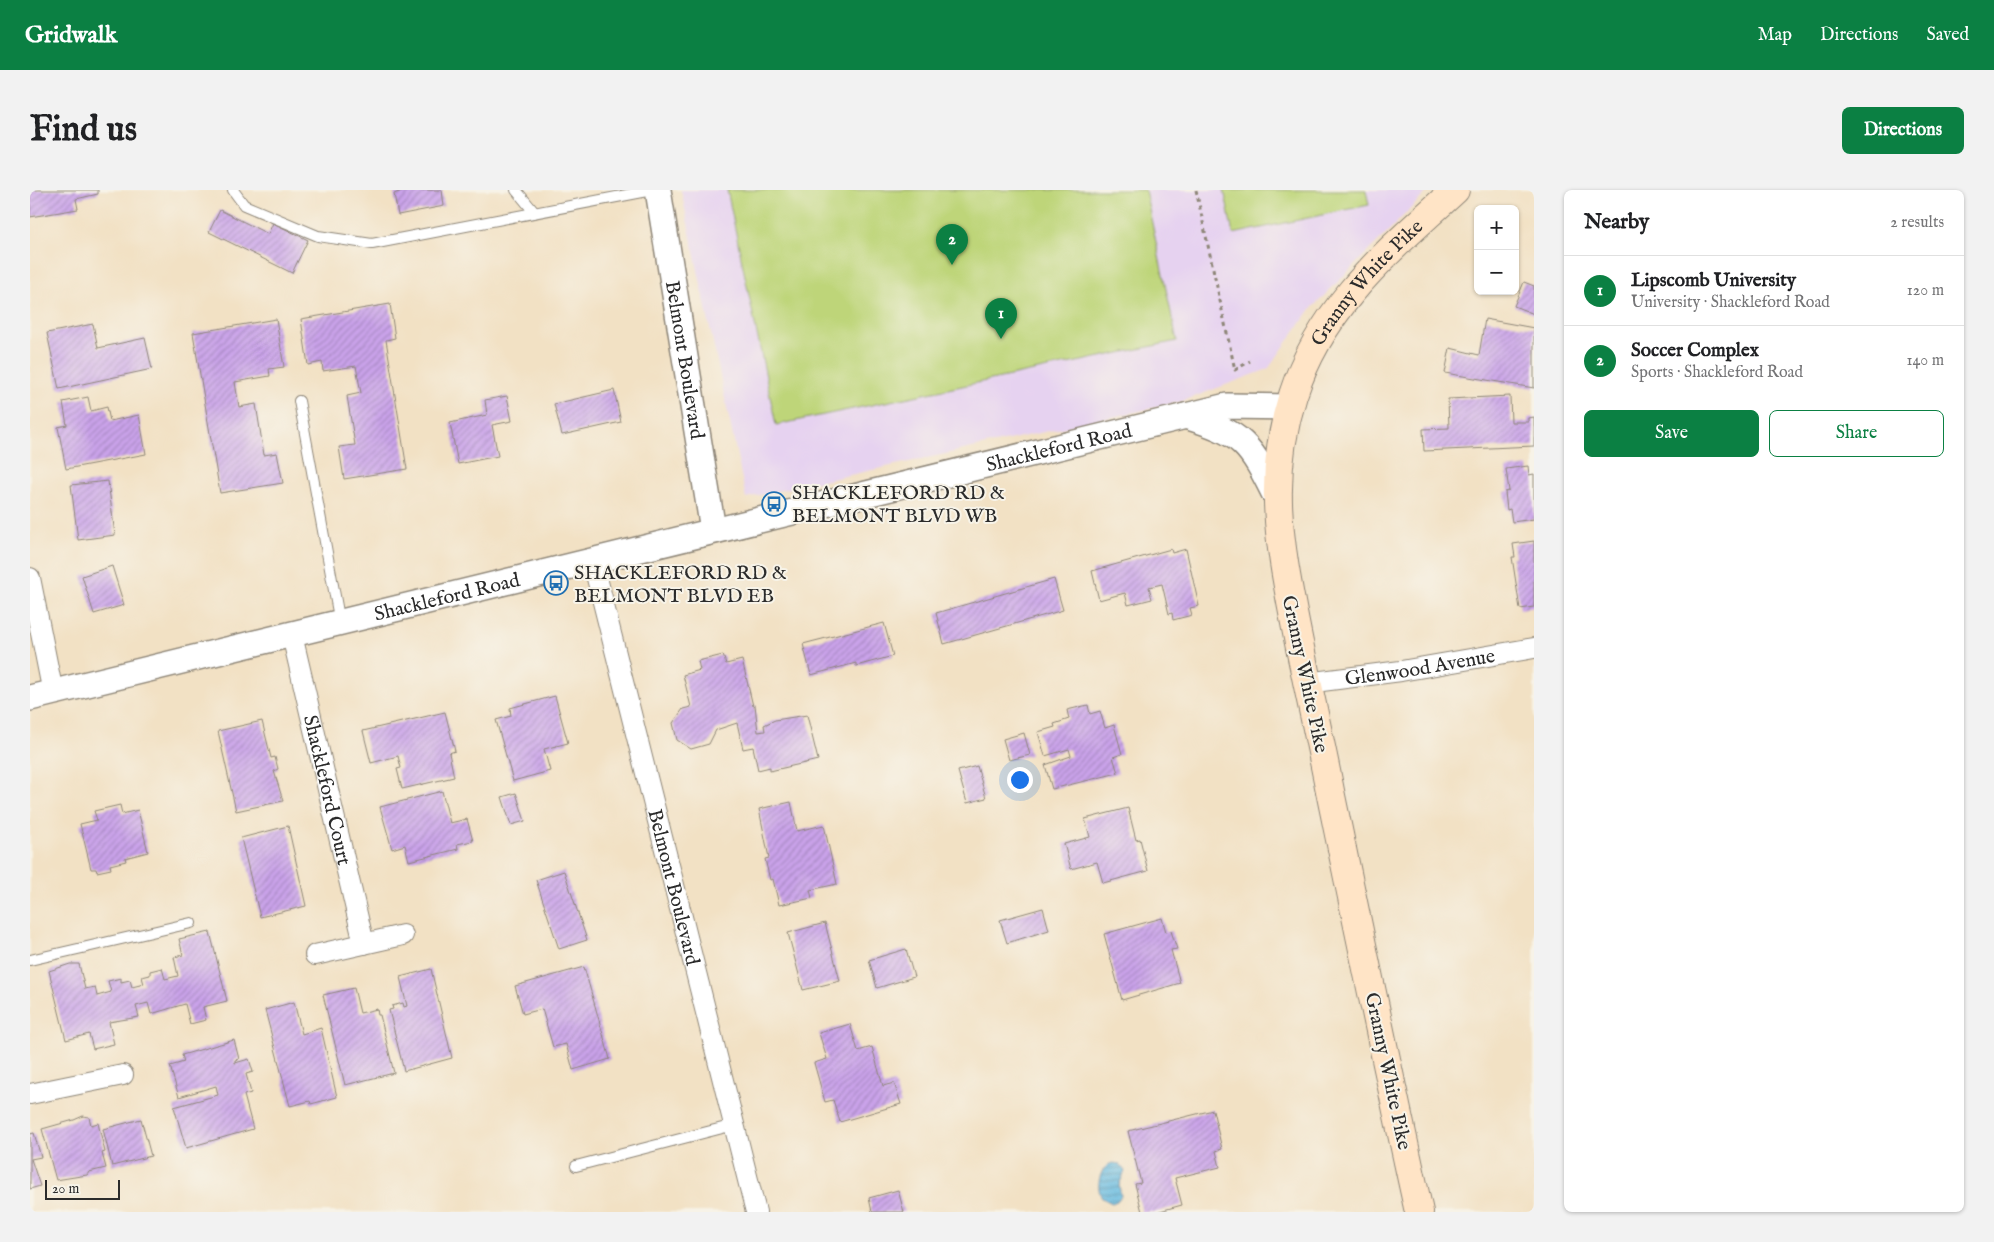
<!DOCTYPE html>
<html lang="en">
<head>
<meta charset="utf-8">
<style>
  :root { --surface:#fff; --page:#f2f2f2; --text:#202124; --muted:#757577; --line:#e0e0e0; --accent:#0b8043 }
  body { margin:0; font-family:"IM FELL English",serif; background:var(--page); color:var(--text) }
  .controls { position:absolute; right:15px; top:15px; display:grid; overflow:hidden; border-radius:8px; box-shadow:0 1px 4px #0004 }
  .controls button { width:45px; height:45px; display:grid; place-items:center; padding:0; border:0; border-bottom:1px solid var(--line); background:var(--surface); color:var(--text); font:25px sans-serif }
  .scale { position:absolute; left:15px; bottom:12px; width:75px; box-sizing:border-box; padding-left:5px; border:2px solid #2b2b2b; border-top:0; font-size:14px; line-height:18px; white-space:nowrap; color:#2b2b2b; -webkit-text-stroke:4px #f7f3e8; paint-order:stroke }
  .you { position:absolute; left:989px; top:589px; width:18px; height:18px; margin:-12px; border:4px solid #fff; border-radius:50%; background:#1a73e8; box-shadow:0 0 0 8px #1a73e833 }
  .badge { display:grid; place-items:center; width:32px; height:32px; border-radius:50%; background:var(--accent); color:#fff; font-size:16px; font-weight:700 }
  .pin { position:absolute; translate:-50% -41px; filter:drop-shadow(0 1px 2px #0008) }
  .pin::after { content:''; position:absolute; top:26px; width:18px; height:15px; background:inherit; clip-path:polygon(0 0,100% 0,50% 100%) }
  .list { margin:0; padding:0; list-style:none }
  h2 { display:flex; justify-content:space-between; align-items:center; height:65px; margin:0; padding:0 20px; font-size:21px }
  h2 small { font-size:16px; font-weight:400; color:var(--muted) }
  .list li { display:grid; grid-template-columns:32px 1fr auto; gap:15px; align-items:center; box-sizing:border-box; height:70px; padding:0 20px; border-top:1px solid var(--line) }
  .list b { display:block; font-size:19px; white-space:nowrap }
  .list p { margin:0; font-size:16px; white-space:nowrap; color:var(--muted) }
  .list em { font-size:16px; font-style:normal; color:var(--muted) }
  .actions { display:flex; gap:10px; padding:15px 20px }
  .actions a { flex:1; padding:11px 0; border:1px solid var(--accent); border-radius:8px; text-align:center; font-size:18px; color:var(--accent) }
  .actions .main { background:var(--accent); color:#fff }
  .map { position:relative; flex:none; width:1504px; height:1022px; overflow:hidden; border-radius:8px }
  header { display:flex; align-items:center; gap:30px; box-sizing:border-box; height:70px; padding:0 25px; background:var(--accent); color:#fff }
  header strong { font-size:24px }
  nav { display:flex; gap:28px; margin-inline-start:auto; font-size:18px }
  .intro { display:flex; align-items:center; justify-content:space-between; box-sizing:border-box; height:120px; padding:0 30px }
  h1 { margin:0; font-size:35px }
  .button { padding:12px 22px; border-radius:8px; background:var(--accent); color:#fff; font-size:18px; font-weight:700 }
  main { display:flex; gap:30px; padding:0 30px }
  aside { flex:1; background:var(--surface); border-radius:8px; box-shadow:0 1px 4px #0004 }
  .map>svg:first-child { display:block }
  .built { fill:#e6d2f0 }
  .park { fill:#bed579; stroke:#748052 }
  .water { fill:url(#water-rules); stroke:#477286 }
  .building { fill:url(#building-hatch) }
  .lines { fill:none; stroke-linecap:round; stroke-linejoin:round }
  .service-casing { stroke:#8e8678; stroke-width:12 }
  .minor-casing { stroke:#8e8678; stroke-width:22 }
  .tertiary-casing { stroke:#8e8678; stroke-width:28 }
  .secondary-casing { stroke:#8e8678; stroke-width:30 }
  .path { stroke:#8e8678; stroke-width:3; stroke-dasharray:4 4; stroke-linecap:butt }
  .service { stroke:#fff; stroke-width:10 }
  .minor { stroke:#fff; stroke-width:20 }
  .tertiary { stroke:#fff; stroke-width:25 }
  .secondary { stroke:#ffe4c6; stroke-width:28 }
  .labels { text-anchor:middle; stroke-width:4; stroke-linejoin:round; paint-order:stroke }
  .street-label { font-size:20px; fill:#2b2b2b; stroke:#f7f3e8 }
  .poi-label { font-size:20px; fill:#2b2b2b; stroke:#f7f3e8; text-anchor:start }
</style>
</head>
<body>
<header>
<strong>Gridwalk</strong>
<nav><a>Map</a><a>Directions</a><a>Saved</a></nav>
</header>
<div class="intro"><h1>Find us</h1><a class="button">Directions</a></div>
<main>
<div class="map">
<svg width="1504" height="1022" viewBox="0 0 1504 1022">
  <defs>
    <pattern id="water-rules" width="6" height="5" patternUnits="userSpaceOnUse" patternTransform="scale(1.25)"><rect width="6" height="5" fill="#63b9e0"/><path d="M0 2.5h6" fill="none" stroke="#5297b6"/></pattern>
    <pattern id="building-hatch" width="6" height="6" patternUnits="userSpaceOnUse" patternTransform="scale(1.25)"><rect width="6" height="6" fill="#caa3ea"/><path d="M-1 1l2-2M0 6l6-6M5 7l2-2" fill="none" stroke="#a485be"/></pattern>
  </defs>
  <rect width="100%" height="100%" fill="#f7f3e8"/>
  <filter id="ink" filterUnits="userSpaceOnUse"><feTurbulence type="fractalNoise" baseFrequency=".02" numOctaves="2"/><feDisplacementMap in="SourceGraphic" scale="10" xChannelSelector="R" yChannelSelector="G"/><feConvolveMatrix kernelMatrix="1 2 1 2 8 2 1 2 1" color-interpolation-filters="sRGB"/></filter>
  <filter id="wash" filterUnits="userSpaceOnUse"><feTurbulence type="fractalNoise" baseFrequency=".0096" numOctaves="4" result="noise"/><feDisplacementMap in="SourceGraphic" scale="20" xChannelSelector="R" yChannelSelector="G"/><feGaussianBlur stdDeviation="1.12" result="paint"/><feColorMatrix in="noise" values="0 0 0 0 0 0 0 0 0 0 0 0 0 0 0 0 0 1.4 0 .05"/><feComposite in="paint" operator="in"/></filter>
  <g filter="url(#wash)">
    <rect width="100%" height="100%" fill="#f2e1c4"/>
    <path class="built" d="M651,0H1399L1281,119L1238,179L1150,212L716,308Z"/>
    <path class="park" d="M697,0H1115L1147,151L746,235Z
      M1194,0H1336L1339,15L1203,44Z"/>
    <path class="water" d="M1083,973L1089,974L1095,981L1089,995L1091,1006L1087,1011L1082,1013L1072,1008C1065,996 1070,976 1083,973Z"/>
    <g id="blocks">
      <path class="building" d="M0,0H68V4L46,9L48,19L0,27Z
        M374,0H412L414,16L368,25L364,4Z
        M190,20L238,44L243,33L278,50L262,83L179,42Z
        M1494,92L1504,96V124L1484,116Z
        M360,114L365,148L356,150L377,279L314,289L309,257L325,255L317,206L331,203L326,176L293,181L292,172L278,175L271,129Z
        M246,129L254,177L239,179L240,186L205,192L209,217L226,214L234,265L247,263L253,293L190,303L163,143Z
        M1455,129L1504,138V198L1415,183L1420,158L1449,165Z
        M63,134L68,158L115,148L122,179L29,199L17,143Z
        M584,200L591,232L532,245L524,214Z
        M477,206L482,231L462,235L468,266L428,274L420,233L457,225L455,210Z
        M1480,206L1481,232H1498V228L1504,227V256L1394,261L1393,239L1419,238L1418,209Z
        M58,207L61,221L77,217L80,231L109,225L116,264L36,279L28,237L37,235L33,212Z
        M1498,276L1499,285L1504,284V329L1482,332L1480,319L1477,320L1475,302L1479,301L1476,279Z
        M78,291L85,345L48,350L41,295Z
        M1504,351V417L1490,419L1482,367H1485L1483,354Z
        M1141,359L1142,363L1156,359L1169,416L1160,418L1162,425L1143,430L1142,423L1139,424L1132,394L1119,397L1122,409L1098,415L1095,403L1069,410L1062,381Z
        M82,376L94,415L64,424L52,386Z
        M1024,389L1033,420L914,454L906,423Z
        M854,433L863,466L826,476V473L781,485L773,454Z
        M693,465L696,474L712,470L723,516L725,515L728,542L735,541L734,535L745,530L777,525L788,570L740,581V577L728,580L723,557L713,559L707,533L686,540L679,554L661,559L647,550L643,533L653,519L661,517L653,485L670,480L668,471Z
        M525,506L538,553L514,559L520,581L483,591L466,530L481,526L480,518Z
        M1058,515L1060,524L1070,521L1075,538L1084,535L1092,564L1083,567L1088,583L1022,599L1015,575L1041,566L1039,559L1015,566L1008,542L1025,537L1024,534L1039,529L1037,520Z
        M415,522L425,561L419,563L424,587L372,599L367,579L371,578L368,566L341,573L333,541Z
        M232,531L241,568L245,567L248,579L244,581L253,611L206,621L188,541Z
        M994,543L1000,565L979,570L973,549Z
        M947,576L956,608L937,613L928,581Z
        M412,601L420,633L437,629L443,651L427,654L428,659L379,671L375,655L362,659L350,617Z
        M486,603L495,631L481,635L472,607Z
        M761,612L767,641L794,635L807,694L780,700L782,708L749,715L743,689L740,690L735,669L739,668L729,619Z
        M90,615L92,624L108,620L118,662L95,668L96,671L80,675L81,679L67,682L66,679H61L50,634L67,630L64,621Z
        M1098,618L1106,650L1110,649L1118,681L1073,693L1067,672L1041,679L1034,654L1060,647L1055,629Z
        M258,636L276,716L230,727L211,648Z
        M534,681L557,750L529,759L506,690Z
        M1013,718L1019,740L977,753L970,730Z
        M1132,728L1136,742L1141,741L1147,759L1141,760L1150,793L1092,810L1074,744Z
        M795,733L810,791L773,800L758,743Z
        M180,742L197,811L173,817L176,830L160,834L155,814L121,824L118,813L106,816L109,827L79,832L84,854L63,859L59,844L36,850L19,781L40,774H49L55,799L65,797L67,806L81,802L78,791L91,788V792L100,790L102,797L114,794L112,787L120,785V781L132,778L135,789L148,786L144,767L153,765L149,749Z
        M876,759L884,787L847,798L839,770Z
        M554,777L580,869L543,880L536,854L523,857L512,819L493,824L485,796Z
        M401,779L422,868L374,881L359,820L363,819L362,816L373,813L374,817L377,816L370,787Z
        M324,798L330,823L347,819L348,825H350L364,883L315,895L293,805Z
        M264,812L272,844L291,838L307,907L281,914L280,911L260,916L235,820Z
        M820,834L828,861L842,857L853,896L864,893L871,914L810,932L803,910L795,912L784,873L797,869L789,843Z
        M204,850L209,869L205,870V873L219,869L223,882L216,884L221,903L214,905L223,939L156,958L144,917L188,905L186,896L149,907L140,876L154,872L152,865Z
        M1183,920L1192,959L1186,961L1190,977L1145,988L1152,1015L1126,1022H1112L1105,994L1111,993L1098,941Z
        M53,926L59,927L61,935L68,933L75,962L72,963L76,978L59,982L57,985L26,990L12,939L44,930Z
        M111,929L121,966L82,976L73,939Z
        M4,943L11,967L1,969L10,996L0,999V944Z
        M868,1000L874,1022H842L839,1008Z"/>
    </g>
  </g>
  <g filter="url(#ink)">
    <use href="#blocks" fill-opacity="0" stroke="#8e8678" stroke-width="1"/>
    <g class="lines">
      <g class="service-casing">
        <path id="service" d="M203,0L214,15L288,46L342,54L623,0
          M486,0L505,23
          M269,211L310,433
          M0,770L161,733
          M546,976L704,935"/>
      </g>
      <g class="minor-casing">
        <g id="minor">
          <path id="s1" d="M563,372L726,1022"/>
          <path d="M0,388L23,503"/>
          <path id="s2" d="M262,445L334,754"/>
          <path id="s3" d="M1276,493L1371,481L1504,458"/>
          <path d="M285,765L373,745"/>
          <path d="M0,904L93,885"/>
        </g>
      </g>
      <g class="tertiary-casing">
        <g id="tertiary">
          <path id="s4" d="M628,0L683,340"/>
          <path d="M1155,226C1213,243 1220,254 1246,307"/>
          <path id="s5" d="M0,508L1197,216L1260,217"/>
        </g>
      </g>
      <g class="secondary-casing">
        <g id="secondary">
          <path id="s6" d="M1389,1022C1358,882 1329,741 1300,601C1289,545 1276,489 1265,433C1249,351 1237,287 1263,205C1292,115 1359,61 1425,0"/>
        </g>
      </g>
      <path class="path" d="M1166,0L1205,180L1220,171"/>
      <use href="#service" class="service"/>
      <use href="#minor" class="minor"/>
      <use href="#tertiary" class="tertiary"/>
      <use href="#secondary" class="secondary"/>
    </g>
  </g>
  <defs>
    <g id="bus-ring" transform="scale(1.25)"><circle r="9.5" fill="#f7f3e8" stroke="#1f6fb2" stroke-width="1.5"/><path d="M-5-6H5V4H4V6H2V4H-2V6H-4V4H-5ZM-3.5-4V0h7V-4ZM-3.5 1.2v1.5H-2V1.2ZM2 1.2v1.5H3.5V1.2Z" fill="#1f6fb2"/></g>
  </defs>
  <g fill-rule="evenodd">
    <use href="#bus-ring" x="744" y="314"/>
    <use href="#bus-ring" x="526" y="393"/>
  </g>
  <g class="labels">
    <g class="street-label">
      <text dy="7" stroke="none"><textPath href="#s6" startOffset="969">Granny White Pike</textPath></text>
      <text dy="7" stroke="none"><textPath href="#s4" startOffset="172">Belmont Boulevard</textPath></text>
      <text dy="7" stroke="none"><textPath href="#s5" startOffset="1059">Shackleford Road</textPath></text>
      <text dy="7" stroke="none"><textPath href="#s5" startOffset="429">Shackleford Road</textPath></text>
      <text dy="7" stroke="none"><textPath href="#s3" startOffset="115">Glenwood Avenue</textPath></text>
      <text transform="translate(1276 484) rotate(78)" y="7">Granny White Pike</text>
      <text dy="7" stroke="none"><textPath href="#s2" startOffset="159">Shackleford Court</textPath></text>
      <text dy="7" stroke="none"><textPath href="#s1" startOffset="335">Belmont Boulevard</textPath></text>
      <text transform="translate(1359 881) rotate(78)" y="7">Granny White Pike</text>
    </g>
    <g class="poi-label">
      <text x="762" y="309">SHACKLEFORD RD &amp;<tspan x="762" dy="23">BELMONT BLVD WB</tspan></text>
      <text x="544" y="389">SHACKLEFORD RD &amp;<tspan x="544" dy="23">BELMONT BLVD EB</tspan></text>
    </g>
  </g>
</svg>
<div class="controls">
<button>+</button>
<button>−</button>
</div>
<div class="scale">20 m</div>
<div class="you"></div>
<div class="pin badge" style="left:971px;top:149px">1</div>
<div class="pin badge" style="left:922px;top:75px">2</div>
</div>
<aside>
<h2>Nearby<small>2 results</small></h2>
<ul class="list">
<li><span class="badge">1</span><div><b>Lipscomb University</b><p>University · Shackleford Road</p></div><em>120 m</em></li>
<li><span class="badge">2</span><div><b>Soccer Complex</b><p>Sports · Shackleford Road</p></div><em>140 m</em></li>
</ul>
<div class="actions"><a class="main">Save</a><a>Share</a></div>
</aside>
</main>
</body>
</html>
